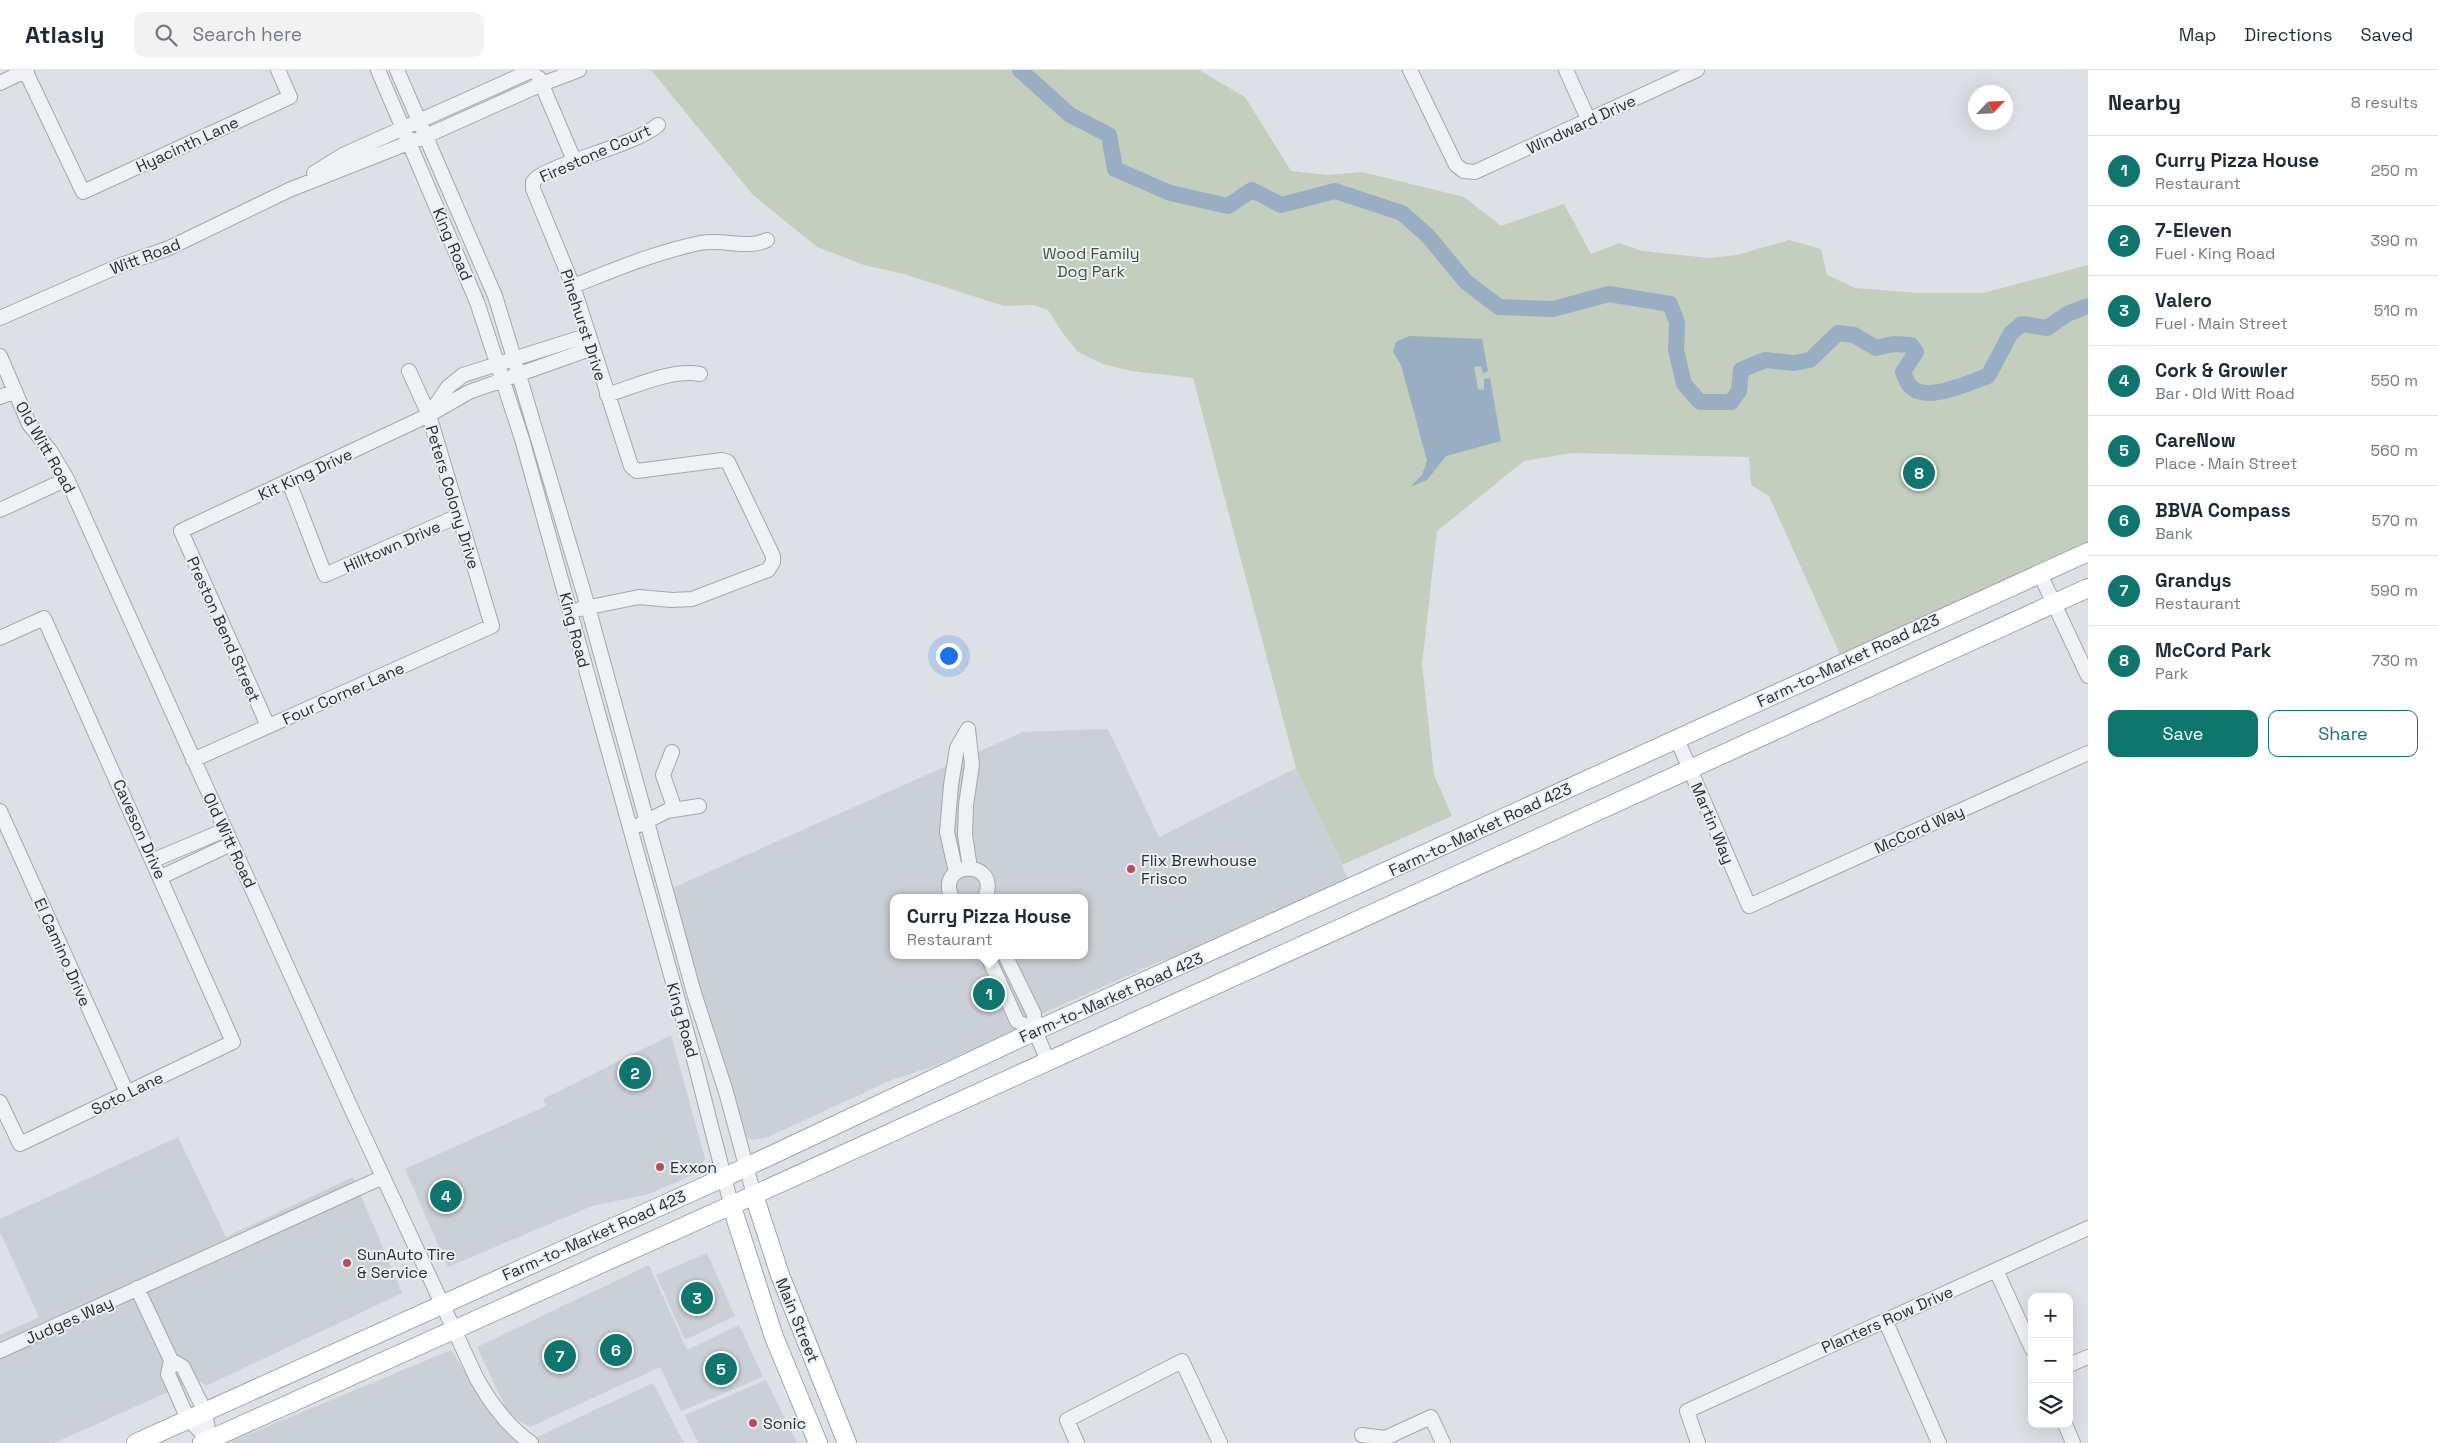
<!DOCTYPE html>
<html lang="en">
<head>
<meta charset="utf-8">
<style>
  :root { --surface:#fff; --page:#f2f2f3; --text:#1f2937; --muted:#747a83; --line:#e0e1e3; --accent:#0f766e }
  body { margin:0; font-family:"Space Grotesk",sans-serif; background:var(--page); color:var(--text) }
  .controls { position:absolute; right:15px; bottom:15px; display:grid; overflow:hidden; border-radius:10px; box-shadow:0 5px 20px #0002 }
  .controls button { width:45px; height:45px; display:grid; place-items:center; padding:0; border:0; border-bottom:1px solid var(--line); background:var(--surface); color:var(--text); font:25px sans-serif }
  .compass { position:absolute; left:1968px; top:15px; width:45px; height:45px; border-radius:50%; background:var(--surface); box-shadow:0 5px 20px #0002; rotate:65deg }
  .you { position:absolute; left:948px; top:585px; width:18px; height:18px; margin:-12px; border:4px solid #fff; border-radius:50%; background:#1a73e8; box-shadow:0 0 0 8px #1a73e833 }
  .badge { display:grid; place-items:center; width:32px; height:32px; border-radius:50%; background:var(--accent); color:#fff; font-size:16px; font-weight:700 }
  .pin { position:absolute; translate:-50% -50%; border:2px solid #fff; box-shadow:0 1px 5px #0006 }
  .popup { position:absolute; left:890px; top:824px; width:198px; height:65px; box-sizing:border-box; display:grid; place-content:center; border-radius:10px; background:var(--surface); filter:drop-shadow(0 1px 4px #0005); font-size:16px; white-space:nowrap; color:var(--muted) }
  .popup b { font-size:19px; color:var(--text) }
  .popup::after { content:''; position:absolute; left:50%; top:100%; margin-left:-10px; border:10px solid transparent; border-top-color:var(--surface) }
  .list { margin:0; padding:0; list-style:none }
  h2 { display:flex; justify-content:space-between; align-items:center; height:65px; margin:0; padding:0 20px; font-size:21px }
  h2 small { font-size:16px; font-weight:400; color:var(--muted) }
  .list li { display:grid; grid-template-columns:32px 1fr auto; gap:15px; align-items:center; box-sizing:border-box; height:70px; padding:0 20px; border-top:1px solid var(--line) }
  .list b { display:block; font-size:19px; white-space:nowrap }
  .list p { margin:0; font-size:16px; white-space:nowrap; color:var(--muted) }
  .list em { font-size:16px; font-style:normal; color:var(--muted) }
  .actions { display:flex; gap:10px; padding:15px 20px }
  .actions a { flex:1; padding:11px 0; border:1px solid var(--accent); border-radius:10px; text-align:center; font-size:18px; color:var(--accent) }
  .actions .main { background:var(--accent); color:#fff }
  .icon { flex:none; width:28px; height:28px; fill:none; stroke:currentColor; stroke-width:2; stroke-linecap:round; stroke-linejoin:round }
  .map { position:relative; flex:none; width:2088px; height:1373px; overflow:hidden }
  header { display:flex; align-items:center; gap:30px; box-sizing:border-box; height:70px; padding:0 25px; background:var(--surface); border-bottom:1px solid var(--line) }
  header strong { font-size:24px }
  nav { display:flex; gap:28px; margin-inline-start:auto; font-size:18px }
  .search { width:350px; height:45px; background:var(--page); display:flex; align-items:center; gap:12px; box-sizing:border-box; padding:0 18px; border-radius:10px; color:var(--muted); font-size:19px }
  main { display:flex }
  aside { flex:1; background:var(--surface) }
  .map>svg:first-child { display:block }
  .built { fill:#cbcfd6; fill-rule:evenodd }
  .green { fill:#c3cebe }
  .water { fill:#9aaec3 }
  .lines { fill:none; stroke-linecap:round; stroke-linejoin:round }
  .river { stroke:#9aaec3; stroke-width:16 }
  .minor-casing { stroke:#a3a7ae; stroke-width:16 }
  .major-casing { stroke:#9da5b0; stroke-width:20 }
  .minor { stroke:#eff1f4; stroke-width:14 }
  .major { stroke:#fff; stroke-width:18 }
  .poi-dot { fill:#c24a5e; stroke:#eceff3; stroke-width:2 }
  .labels { text-anchor:middle; stroke-width:4; stroke-linejoin:round; paint-order:stroke }
  .street-label { font-size:16px; fill:#272f3a; stroke:#eceff3 }
  .park-label { font-size:16px; fill:#3c5536; stroke:#eceff3 }
  .poi-label { font-size:16px; fill:#272f3a; stroke:#eceff3; text-anchor:start }
</style>
</head>
<body>
<header>
<strong>Atlasly</strong>
<div class="search"><svg class="icon" aria-label="search" viewBox="0 0 24 24"><circle cx="10" cy="10" r="6"/><path d="M15 15l6 6"/></svg>Search here</div>
<nav><a>Map</a><a>Directions</a><a>Saved</a></nav>
</header>
<main>
<div class="map">
<svg width="2088" height="1373" viewBox="0 0 2088 1373">
  <rect width="100%" height="100%" fill="#dde0e5"/>
  <path class="built" d="M1108,659L1159,767L1296,698L1349,811L1191,883L1158,892L1046,942L1007,964L937,995L889,1011L768,1067L754,1070L747,1068L743,1063L670,819L1023,662ZM894,828H1084V885H894Z
    M671,965L705,1089L697,1103L649,1124L592,1136L448,1197L405,1099L546,1036L543,1029Z
    M178,1067L226,1167L353,1107L402,1223L206,1316L197,1309L54,1373H0V1265L39,1247L0,1162V1149Z
    M707,1183L735,1246L685,1270L656,1205Z
    M649,1195L687,1280L739,1255L763,1307L681,1341L660,1297L530,1357L509,1345L477,1277Z
    M451,1280L484,1331L537,1367L653,1313L684,1373H228Z
    M766,1310L797,1373H698L685,1345Z"/>
  <path class="green" d="M651,0H1199L1245,27L1291,101L1328,105L1362,102L1464,127L1501,156L1564,134L1591,184L1619,173L1642,181L1709,188L1737,185L1789,170L1821,179L1827,205L1855,218L1919,223H1983L2088,195V472L1840,584L1769,426L1751,415L1749,387L1572,383L1524,391L1437,461L1422,594L1434,705L1452,746L1342,795L1296,698L1193,308L1131,301L1103,294L1078,282L1062,262L1048,240L1034,235L1004,236L904,204L864,195L817,177L753,125Z"/>
  <path class="water" d="M1409,266L1482,269L1488,301L1483,303L1481,296L1474,297L1478,319L1484,320V309L1490,308L1501,371L1446,386L1427,410L1410,417L1422,405L1427,391L1401,295L1393,282L1396,272Z"/>
  <g class="lines">
    <path class="river" d="M1020,0L1070,45L1109,65L1115,99L1170,123L1228,136L1252,120L1281,135L1335,121L1402,143L1428,166L1466,212L1499,237L1553,239L1609,224L1670,234L1677,252L1676,280L1684,314L1700,332H1731L1739,321L1741,300L1765,290L1794,293L1810,290L1838,263L1854,265L1876,278L1893,274L1911,275L1916,282L1903,302C1905,307 1907,313 1910,316C1926,334 1969,312 1988,306L2011,263L2022,254L2047,258L2067,244L2088,236"/>
    <g class="minor-casing">
      <path id="minor" d="M25,0L83,122L290,27L278,0
        M378,0L477,232L522,369L689,970L731,1134
        M397,0L495,226L514,288L588,537L694,923L726,1022L754,1125
        M1410,0L1456,95L1464,101L1475,102L1697,0
        M1566,0L1589,51
        M539,8L574,90
        M0,13L27,0
        M314,103L343,85L533,0
        M573,216C614,200 656,182 700,173C722,168 747,180 767,170
        M0,248L121,195L169,178L289,120L426,66L542,14L579,0
        M589,265L463,305L448,317L429,345L469,322L593,278
        M0,286L29,354L51,382L67,409L351,1038L477,1309C491,1334 507,1356 531,1373
        M607,325C636,316 671,299 700,304
        M0,327L15,321
        M289,412L325,505L458,446
        M0,440L67,409
        M2040,504L2088,606
        M580,539L639,527L672,530L692,529L768,500L773,492V486L728,392L722,390L637,401L631,396L573,216L533,119V112C539,104 548,102 556,98C585,85 636,73 658,55
        M0,568L44,548L233,972L20,1074L0,1032
        M268,656L181,461L429,345
        M968,659L972,695L966,735L965,765L970,798
        M1677,669L1749,836L2088,683
        M672,682L663,705L675,740
        M193,690L492,556L429,345L409,301
        M0,741L127,1023
        M639,755L667,741L699,736
        M154,790L225,760
        M956,802L947,762L951,715L957,678L968,659
        M161,807L231,774
        M952,828C934,790 1002,788 985,828
        M987,885L1017,951L1035,961
        M1005,885L1034,944L1035,961L1048,991
        M1996,1200L2032,1279
        M137,1218L171,1290L168,1304L188,1349L209,1370
        M1885,1250L1939,1373
        M0,1281L383,1107
        M171,1290L183,1297L205,1342L210,1372
        M2069,1295L2088,1287
        M2065,1354L2073,1373
        M1362,1365L1385,1368L1431,1347L1443,1373
        M1077,1373L1067,1350L1182,1291L1220,1373
        M1698,1373L1687,1341L2088,1158"/>
    </g>
    <g class="major-casing">
      <path id="major" d="M754,1125L780,1205L847,1373
        M731,1134L774,1267L818,1373
        M136,1373L725,1107L1035,961L2088,482
        M202,1373L754,1125L2088,518"/>
    </g>
    <use href="#minor" class="minor"/>
    <use href="#major" class="major"/>
  </g>
  <g class="poi-dot">
    <circle cx="1131" cy="799" r="5"/>
    <circle cx="660" cy="1097" r="5"/>
    <circle cx="347" cy="1193" r="5"/>
    <circle cx="753" cy="1353" r="5"/>
  </g>
  <g class="labels">
    <g class="street-label">
      <text transform="translate(1581 54) rotate(-25)" y="6">Windward Drive</text>
      <text transform="translate(187 74) rotate(-25)" y="6">Hyacinth Lane</text>
      <text transform="translate(595 83) rotate(-24)" y="6">Firestone Court</text>
      <text transform="translate(453 174) rotate(67)" y="6">King Road</text>
      <text transform="translate(145 186) rotate(-21)" y="6">Witt Road</text>
      <text transform="translate(584 255) rotate(72)" y="6">Pinehurst Drive</text>
      <text transform="translate(46 377) rotate(60)" y="6">Old Witt Road</text>
      <text transform="translate(305 404) rotate(-25)" y="6">Kit King Drive</text>
      <text transform="translate(453 427) rotate(73)" y="6">Peters Colony Drive</text>
      <text transform="translate(392 476) rotate(-24)" y="6">Hilltown Drive</text>
      <text transform="translate(224 559) rotate(66)" y="6">Preston Bend Street</text>
      <text transform="translate(575 560) rotate(75)" y="6">King Road</text>
      <text transform="translate(1848 590) rotate(-25)" y="6">Farm-to-Market Road 423</text>
      <text transform="translate(343 623) rotate(-24)" y="6">Four Corner Lane</text>
      <text transform="translate(1713 753) rotate(67)" y="6">Martin Way</text>
      <text transform="translate(140 759) rotate(66)" y="6">Caveson Drive</text>
      <text transform="translate(1480 759) rotate(-25)" y="6">Farm-to-Market Road 423</text>
      <text transform="translate(1919 759) rotate(-24)" y="6">McCord Way</text>
      <text transform="translate(230 770) rotate(65)" y="6">Old Witt Road</text>
      <text transform="translate(63 882) rotate(66)" y="6">El Camino Drive</text>
      <text transform="translate(1111 927) rotate(-24)" y="6">Farm-to-Market Road 423</text>
      <text transform="translate(683 950) rotate(74)" y="6">King Road</text>
      <text transform="translate(127 1023) rotate(-26)" y="6">Soto Lane</text>
      <text transform="translate(594 1165) rotate(-24)" y="6">Farm-to-Market Road 423</text>
      <text transform="translate(1887 1249) rotate(-24)" y="6">Planters Row Drive</text>
      <text transform="translate(69 1250) rotate(-24)" y="6">Judges Way</text>
      <text transform="translate(798 1250) rotate(68)" y="6">Main Street</text>
    </g>
    <g class="park-label">
      <text x="1091" y="189">Wood Family<tspan x="1091" dy="18">Dog Park</tspan></text>
    </g>
    <g class="poi-label">
      <text x="1141" y="796">Flix Brewhouse<tspan x="1141" dy="18">Frisco</tspan></text>
      <text x="670" y="1103">Exxon</text>
      <text x="357" y="1190">SunAuto Tire<tspan x="357" dy="18">&amp; Service</tspan></text>
      <text x="763" y="1359">Sonic</text>
    </g>
  </g>
</svg>
<div class="controls">
<button>+</button>
<button>−</button>
<button><svg class="icon" aria-label="layers" viewBox="0 0 24 24"><path d="M12 4l9 5-9 5-9-5zM3 14l9 5 9-5"/></svg></button>
</div>
<svg class="compass" viewBox="-18 -18 36 36"><path d="M0-13l5 13h-10z" fill="#e53935"/><path d="M0 13l5-13h-10z" fill="#747a83"/></svg>
<div class="you"></div>
<div class="pin badge" style="left:989px;top:924px">1</div>
<div class="popup"><b>Curry Pizza House</b>Restaurant</div>
<div class="pin badge" style="left:635px;top:1003px">2</div>
<div class="pin badge" style="left:697px;top:1228px">3</div>
<div class="pin badge" style="left:446px;top:1126px">4</div>
<div class="pin badge" style="left:721px;top:1299px">5</div>
<div class="pin badge" style="left:616px;top:1280px">6</div>
<div class="pin badge" style="left:560px;top:1286px">7</div>
<div class="pin badge" style="left:1919px;top:403px">8</div>
</div>
<aside>
<h2>Nearby<small>8 results</small></h2>
<ul class="list">
<li><span class="badge">1</span><div><b>Curry Pizza House</b><p>Restaurant</p></div><em>250 m</em></li>
<li><span class="badge">2</span><div><b>7-Eleven</b><p>Fuel · King Road</p></div><em>390 m</em></li>
<li><span class="badge">3</span><div><b>Valero</b><p>Fuel · Main Street</p></div><em>510 m</em></li>
<li><span class="badge">4</span><div><b>Cork &amp; Growler</b><p>Bar · Old Witt Road</p></div><em>550 m</em></li>
<li><span class="badge">5</span><div><b>CareNow</b><p>Place · Main Street</p></div><em>560 m</em></li>
<li><span class="badge">6</span><div><b>BBVA Compass</b><p>Bank</p></div><em>570 m</em></li>
<li><span class="badge">7</span><div><b>Grandys</b><p>Restaurant</p></div><em>590 m</em></li>
<li><span class="badge">8</span><div><b>McCord Park</b><p>Park</p></div><em>730 m</em></li>
</ul>
<div class="actions"><a class="main">Save</a><a>Share</a></div>
</aside>
</main>
</body>
</html>
